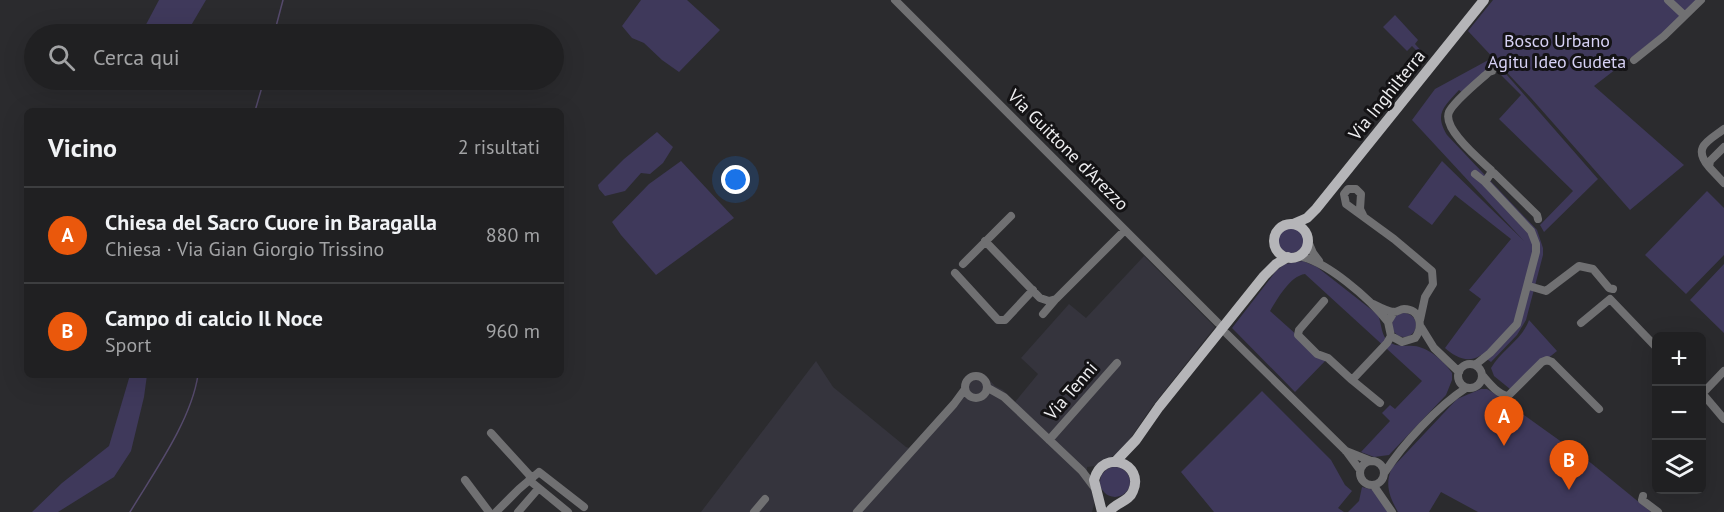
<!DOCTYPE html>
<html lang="it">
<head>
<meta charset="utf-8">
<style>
  :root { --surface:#202022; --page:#2d2d2f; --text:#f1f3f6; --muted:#a2a3a5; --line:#3d3e40; --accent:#ea580c }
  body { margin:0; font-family:"PT Sans",sans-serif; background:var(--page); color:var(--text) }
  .controls { position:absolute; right:18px; bottom:18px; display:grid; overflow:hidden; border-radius:9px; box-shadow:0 6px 24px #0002 }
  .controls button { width:54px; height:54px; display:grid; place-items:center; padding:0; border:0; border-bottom:2px solid var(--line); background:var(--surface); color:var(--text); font:30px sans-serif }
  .you { position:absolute; left:736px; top:180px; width:21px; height:21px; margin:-15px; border:4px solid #fff; border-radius:50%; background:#1a73e8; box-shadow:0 0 0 9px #1a73e833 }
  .badge { display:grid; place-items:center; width:39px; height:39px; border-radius:50%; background:var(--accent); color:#fff; font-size:20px; font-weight:700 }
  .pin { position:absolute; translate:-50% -50px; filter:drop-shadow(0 2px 3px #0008) }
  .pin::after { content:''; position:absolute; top:32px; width:21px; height:18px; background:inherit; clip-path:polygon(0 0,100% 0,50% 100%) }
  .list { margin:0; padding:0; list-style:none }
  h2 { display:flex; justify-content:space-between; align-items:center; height:78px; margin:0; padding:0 24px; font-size:26px }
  h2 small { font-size:20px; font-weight:400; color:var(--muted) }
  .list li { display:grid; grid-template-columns:39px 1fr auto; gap:18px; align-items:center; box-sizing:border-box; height:96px; padding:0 24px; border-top:2px solid var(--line) }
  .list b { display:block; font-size:22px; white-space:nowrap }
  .list p { margin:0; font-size:20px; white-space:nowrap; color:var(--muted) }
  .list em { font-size:20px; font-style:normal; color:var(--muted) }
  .icon { flex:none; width:33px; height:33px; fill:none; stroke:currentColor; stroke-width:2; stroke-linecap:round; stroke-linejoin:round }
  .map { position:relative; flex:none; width:1724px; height:512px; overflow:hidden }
  .search { position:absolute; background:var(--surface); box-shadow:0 6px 24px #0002; left:24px; top:24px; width:540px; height:66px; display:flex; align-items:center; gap:15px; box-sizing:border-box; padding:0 21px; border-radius:33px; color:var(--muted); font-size:22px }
  .panel { position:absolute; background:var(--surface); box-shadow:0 6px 24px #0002; left:24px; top:108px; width:540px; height:270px; border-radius:9px }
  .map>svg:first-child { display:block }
  .built { fill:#35343d }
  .green { fill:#3f395b }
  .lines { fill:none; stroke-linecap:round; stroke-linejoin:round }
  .stream { stroke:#554a6c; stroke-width:1.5 }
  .minor { stroke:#707072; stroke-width:8 }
  .major { stroke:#b5b5b8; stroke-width:10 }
  .labels { text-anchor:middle; stroke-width:6; stroke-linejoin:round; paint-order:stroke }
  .park-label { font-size:18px; fill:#d7d2f5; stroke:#141315 }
  .street-label { font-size:18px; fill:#eeeef0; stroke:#141315 }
</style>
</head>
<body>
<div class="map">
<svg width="1724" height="512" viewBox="0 0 1724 512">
  <rect width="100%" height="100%" fill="#2b2b2e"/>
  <path class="built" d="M1144,256L1215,327L1151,408L1122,451L1095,466L1087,467V479L1095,501L1092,512H701L816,361L833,387L906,447L909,448L961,390L963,383L972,374H984L995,386L1003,390L1015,402L1038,374L1021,358L1069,304L1086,318Z"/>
  <path class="green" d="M159,0H206L186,34H141Z
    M641,0H687L720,30L679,72L662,60L644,43L632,38L622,26Z
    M1493,0H1701L1690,12L1594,86L1684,165L1630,210L1531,98L1468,31Z
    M1395,15L1418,40L1415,44L1426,56L1424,58L1412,46L1407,51L1383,27Z
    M1492,58L1598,179L1544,232L1540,225L1573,191L1499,119L1521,95L1495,69L1465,95L1459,90C1444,107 1434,113 1447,135L1537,230L1543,248V255L1526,320L1517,335L1491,362L1481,355C1468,364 1455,357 1445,348L1481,299L1469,290L1511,239L1455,195L1432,225L1408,207L1442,161L1524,241L1412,120L1435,89Z
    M657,132L673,147L663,163L650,174L641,173L625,191L605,196L599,189L598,185L624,159Z
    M681,161L734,218L656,275L621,235L612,222L649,184Z
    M1707,191L1724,208V255L1686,294L1645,255Z
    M1278 240a13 13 0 1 1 26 0a13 13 0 1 1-26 0Z
    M1303,261L1317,267L1377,314C1382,321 1380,333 1387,340C1396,348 1403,345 1414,346C1428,347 1445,362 1452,373V380L1446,395L1389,455L1374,457L1361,452L1390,421L1382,413L1390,405L1395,409L1422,381L1305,274C1290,276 1278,298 1270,311L1317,353L1328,358L1295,392L1232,328L1276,271L1285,264Z
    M1724,264V333L1690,300Z
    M1392 325a12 12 0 1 1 24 0a12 12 0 1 1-24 0Z
    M1529,320L1557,351L1510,389L1494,376L1491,368C1501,350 1522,340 1529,320Z
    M130,375H147L144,397L131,451L114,477L58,512H32L62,483L109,446Z
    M1481,389H1487L1492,392L1591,463L1651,512H1478L1441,492L1429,512H1398C1390,498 1384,484 1392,468L1457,399Z
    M1262,391L1331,460L1345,485L1352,491L1338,508L1344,512H1214L1181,472Z
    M1100 482a15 15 0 1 1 30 0a15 15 0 1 1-30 0Z
    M1362,487L1374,490L1389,512H1348L1359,501Z"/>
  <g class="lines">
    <path class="stream" d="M274,34L283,0
      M255,111L264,80
      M130,512C154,472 191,421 198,375"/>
    <path class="minor" d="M895,0L1218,323
      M1668,0L1684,15
      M1634,60L1664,36L1701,0
      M1724,147L1710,161L1709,167L1724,183
      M1709,167C1692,147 1708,141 1724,129
      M1491,173V170C1480,160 1442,129 1449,112C1454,101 1479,81 1489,72L1492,71
      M1475,174L1485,182L1531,231L1536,244V252L1517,324L1490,353L1475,365
      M1485,182L1491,173H1494L1537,215L1538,219
      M1363,215L1360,209L1361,194L1356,189H1348L1344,194L1346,204L1394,239L1432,271L1433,284L1425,297L1420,320
      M985,241L1040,298L1049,301L1056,299L1125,230
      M1308,241L1313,253L1319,261
      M1297,256C1325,259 1371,300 1388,322
      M963,264L1011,216
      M955,273L998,320H1005L1033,290
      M1529,286L1546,291L1579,266L1593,269L1609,288L1613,289
      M1324,301L1299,330L1298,335L1317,354L1328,358L1352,380
      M1371,303C1377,306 1388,312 1394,312C1398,312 1400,309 1404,309C1420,309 1424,326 1415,338L1402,342L1391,336L1388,322L1394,312
      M1043,314L1055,300
      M1581,323L1610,299L1656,347
      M1421,327L1434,348L1459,372
      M1227,334L1346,451L1360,470
      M1458 376a12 12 0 1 1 24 0a12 12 0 1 1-24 0Z
      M1482,375C1489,383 1497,394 1508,396L1542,362L1547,360L1552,362L1599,409
      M965 387a11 11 0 1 1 22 0a11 11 0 1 1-22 0Z
      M988,388L1004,397L1082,471L1094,487
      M1702,393L1724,419
      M1702,394L1724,371
      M1380,403L1352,380L1387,343L1391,336
      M491,433L532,478
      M1049,440L1117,363
      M1346,451L1371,461
      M1360 473a12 12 0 1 1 24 0a12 12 0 1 1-24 0Z
      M1385,472C1403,444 1438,406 1466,388
      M465,480L489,512
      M529,480L568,512
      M1374,486L1392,512
      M1643,496L1642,500L1658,512
      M496,512L519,489L539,472L584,507
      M518,512L538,489
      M754,512L765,499
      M857,512L954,404L965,389"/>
    <path class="major" d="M1293,224L1307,218L1316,209L1484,0
      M1274 241a17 17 0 1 1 34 0a17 17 0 1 1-34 0Z
      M1115,462L1136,440L1159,407L1264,276L1276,264L1288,257
      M1102,512L1094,480C1103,447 1145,464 1133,491C1129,502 1116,502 1109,512"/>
  </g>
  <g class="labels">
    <g class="park-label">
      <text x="1557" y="47">Bosco Urbano<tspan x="1557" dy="21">Agitu Ideo Gudeta</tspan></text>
    </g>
    <g class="street-label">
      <text transform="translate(1387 95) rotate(-51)" y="6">Via Inghilterra</text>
      <text transform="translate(1068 150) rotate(45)" y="6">Via Guittone d'Arezzo</text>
      <text transform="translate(1071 391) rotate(-49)" y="6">Via Tenni</text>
    </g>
  </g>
</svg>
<div class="controls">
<button>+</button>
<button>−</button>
<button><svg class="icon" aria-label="layers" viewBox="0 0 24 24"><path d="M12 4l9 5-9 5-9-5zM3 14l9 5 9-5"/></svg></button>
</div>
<div class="you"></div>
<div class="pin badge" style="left:1504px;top:446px">A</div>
<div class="pin badge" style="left:1569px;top:490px">B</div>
<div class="search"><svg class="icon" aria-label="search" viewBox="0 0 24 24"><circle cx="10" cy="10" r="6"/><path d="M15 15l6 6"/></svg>Cerca qui</div>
<section class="panel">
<h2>Vicino<small>2 risultati</small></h2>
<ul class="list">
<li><span class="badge">A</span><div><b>Chiesa del Sacro Cuore in Baragalla</b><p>Chiesa · Via Gian Giorgio Trissino</p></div><em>880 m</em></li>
<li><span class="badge">B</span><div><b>Campo di calcio Il Noce</b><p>Sport</p></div><em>960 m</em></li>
</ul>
</section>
</div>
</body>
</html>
